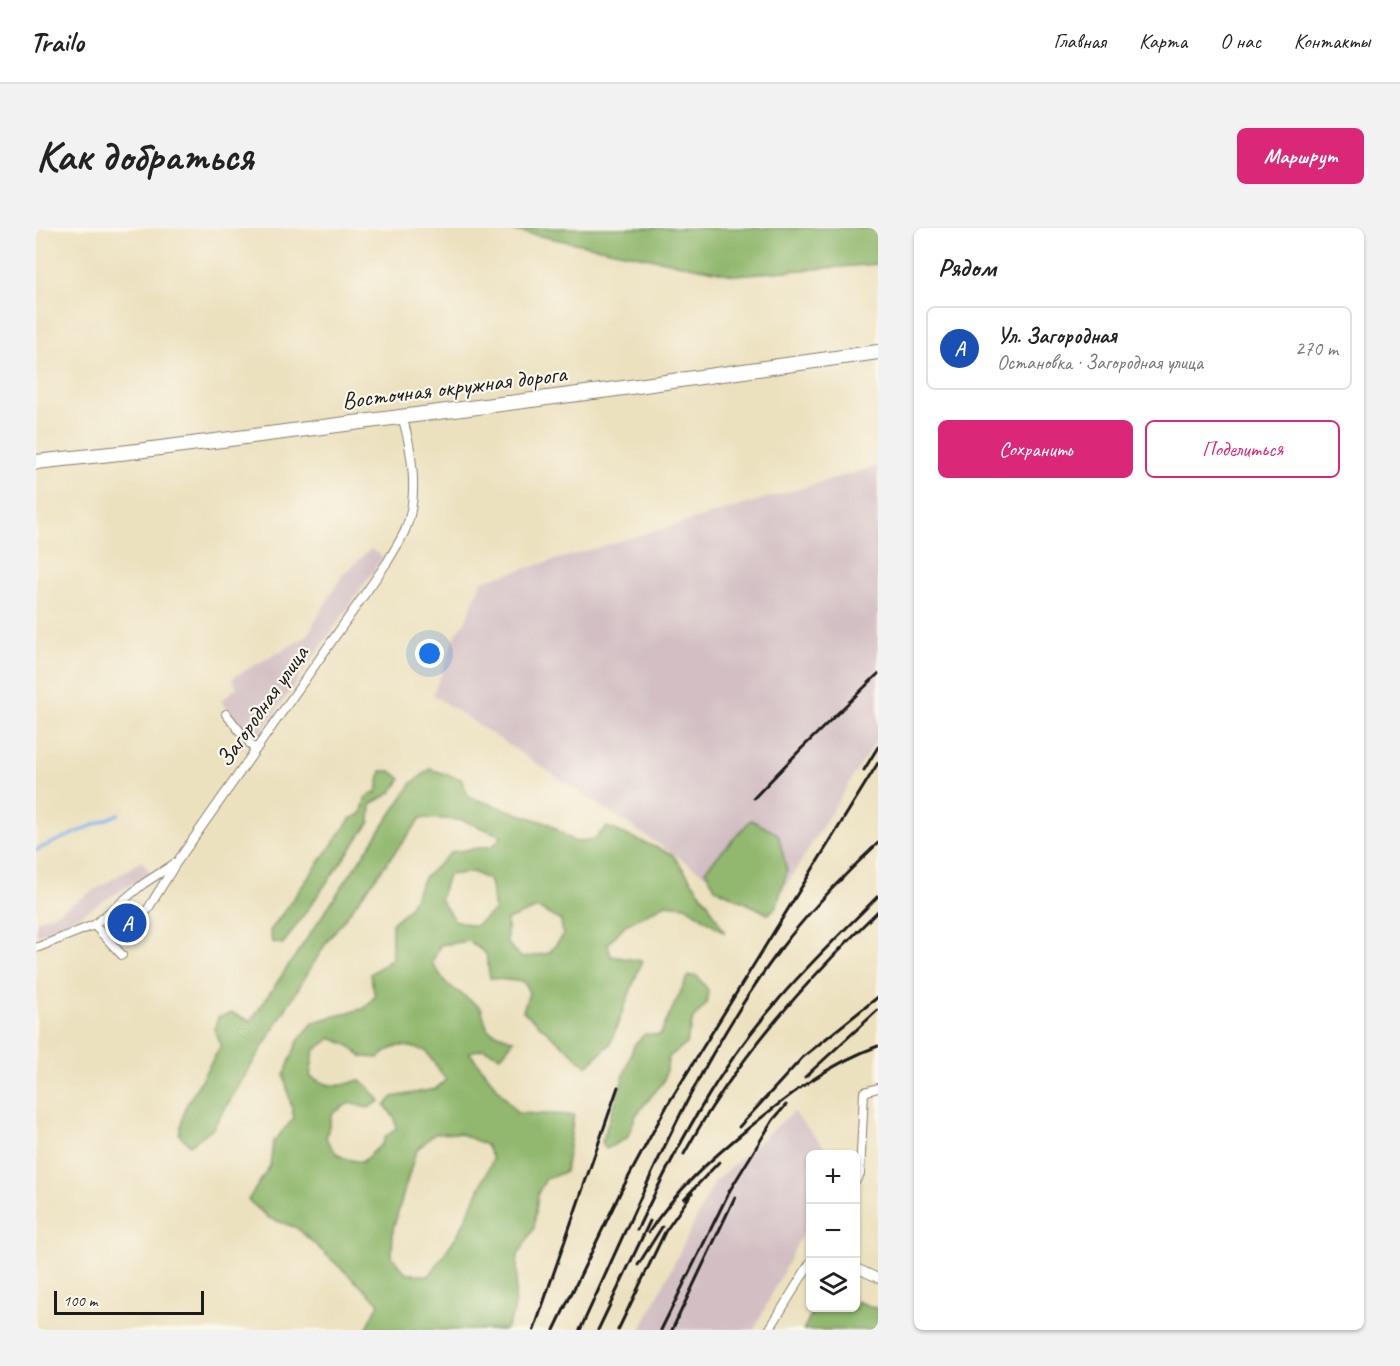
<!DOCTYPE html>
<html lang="ru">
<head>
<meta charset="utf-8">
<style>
  :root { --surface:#fff; --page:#f2f2f2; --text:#222; --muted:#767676; --line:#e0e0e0; --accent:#db2777 }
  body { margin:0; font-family:Caveat,sans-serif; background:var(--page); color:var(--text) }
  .controls { position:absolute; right:18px; bottom:18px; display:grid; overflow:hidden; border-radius:9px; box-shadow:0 2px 4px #0004 }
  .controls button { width:54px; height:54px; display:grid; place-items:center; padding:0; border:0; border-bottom:2px solid var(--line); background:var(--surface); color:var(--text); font:30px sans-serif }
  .scale { position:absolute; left:18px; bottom:15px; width:150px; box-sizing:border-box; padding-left:6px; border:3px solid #1c1c1c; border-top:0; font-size:16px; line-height:21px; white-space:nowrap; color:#1c1c1c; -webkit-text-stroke:4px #fbf7ec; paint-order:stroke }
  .you { position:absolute; left:394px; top:426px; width:21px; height:21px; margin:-15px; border:4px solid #fff; border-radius:50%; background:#1a73e8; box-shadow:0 0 0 9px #1a73e833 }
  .badge { display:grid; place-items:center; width:39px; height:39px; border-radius:50%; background:var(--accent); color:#fff; font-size:20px; font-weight:700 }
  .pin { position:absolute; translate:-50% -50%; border:3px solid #fff; box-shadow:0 2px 6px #0006 }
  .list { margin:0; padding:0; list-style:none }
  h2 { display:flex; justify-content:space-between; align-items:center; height:78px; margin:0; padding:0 24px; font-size:26px }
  h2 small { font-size:20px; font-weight:400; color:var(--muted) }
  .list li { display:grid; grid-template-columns:39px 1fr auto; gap:18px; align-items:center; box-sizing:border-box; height:84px; margin:0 12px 12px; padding:0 12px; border:2px solid var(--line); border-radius:9px }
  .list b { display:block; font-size:22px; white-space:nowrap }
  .list p { margin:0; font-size:20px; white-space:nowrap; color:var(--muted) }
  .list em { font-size:20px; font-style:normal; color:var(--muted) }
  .actions { display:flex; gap:12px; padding:18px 24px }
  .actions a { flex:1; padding:14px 0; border:2px solid var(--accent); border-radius:9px; text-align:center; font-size:21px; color:var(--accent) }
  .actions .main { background:var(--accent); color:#fff }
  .icon { flex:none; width:33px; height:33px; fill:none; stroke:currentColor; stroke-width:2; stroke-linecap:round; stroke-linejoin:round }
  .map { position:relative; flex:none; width:842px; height:1102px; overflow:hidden; border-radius:9px }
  header { display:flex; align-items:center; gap:36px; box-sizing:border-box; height:84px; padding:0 30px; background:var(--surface); border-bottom:2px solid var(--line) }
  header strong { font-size:28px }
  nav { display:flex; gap:33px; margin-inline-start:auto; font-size:21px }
  .intro { display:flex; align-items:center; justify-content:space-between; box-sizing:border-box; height:144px; padding:0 36px }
  h1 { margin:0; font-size:42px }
  .button { padding:15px 27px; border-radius:9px; background:var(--accent); color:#fff; font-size:21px; font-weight:700 }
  main { display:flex; gap:36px; padding:0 36px }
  aside { flex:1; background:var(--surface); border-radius:9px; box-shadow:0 2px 4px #0004 }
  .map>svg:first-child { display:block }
  .industrial { fill:#d2bec3 }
  .forest { fill:#91b86e; stroke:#566a45; stroke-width:1.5; fill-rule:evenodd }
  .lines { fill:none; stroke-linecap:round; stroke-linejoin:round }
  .stream { stroke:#82b2ed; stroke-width:3 }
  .street-casing { stroke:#847e6e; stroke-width:10 }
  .primary-casing { stroke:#847e6e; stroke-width:16 }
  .street { stroke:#fff; stroke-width:8 }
  .primary { stroke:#fff; stroke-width:14 }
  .rail { stroke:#1c1c1c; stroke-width:3 }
  .labels { text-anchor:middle; stroke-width:4.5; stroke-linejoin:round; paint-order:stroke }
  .street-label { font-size:24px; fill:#1c1c1c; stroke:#fbf7ec }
</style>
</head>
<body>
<header>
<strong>Trailo</strong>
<nav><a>Главная</a><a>Карта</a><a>О нас</a><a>Контакты</a></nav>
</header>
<div class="intro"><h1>Как добраться</h1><a class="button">Маршрут</a></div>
<main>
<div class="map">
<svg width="842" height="1102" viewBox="0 0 842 1102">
  <rect width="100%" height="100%" fill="#fbf7ec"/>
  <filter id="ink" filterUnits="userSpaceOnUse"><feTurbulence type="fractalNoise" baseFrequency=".0167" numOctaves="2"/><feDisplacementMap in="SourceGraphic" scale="12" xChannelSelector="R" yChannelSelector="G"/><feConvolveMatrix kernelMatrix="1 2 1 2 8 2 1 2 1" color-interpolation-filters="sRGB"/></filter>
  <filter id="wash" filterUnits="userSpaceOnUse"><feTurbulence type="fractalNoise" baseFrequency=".008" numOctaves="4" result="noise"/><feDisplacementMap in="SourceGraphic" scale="24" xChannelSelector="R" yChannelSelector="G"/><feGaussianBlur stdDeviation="1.35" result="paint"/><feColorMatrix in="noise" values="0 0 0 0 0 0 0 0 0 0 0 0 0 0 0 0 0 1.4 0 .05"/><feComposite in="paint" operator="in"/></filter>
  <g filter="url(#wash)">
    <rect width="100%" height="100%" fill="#ece1bf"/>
    <path class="industrial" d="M842,238V509L731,688L397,467L421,404L429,394L446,353Z
      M334,321L347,329L219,513L185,473L201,459L196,450L270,409L305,349Z
      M106,633L115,645L28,696L0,707V693L24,683Z
      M757,884L795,926H774V996L765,1008L718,1102H605L679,953Z"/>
    <path class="forest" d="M464,0H842V36L698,47Z
      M394,541L425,551L433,569L513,596L539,614L558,611L571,599L636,626L672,675L689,705L649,678L630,676L589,697L572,716L575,728L606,733L574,816L551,838L487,783L493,765L488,754L454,750L450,726L433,713L404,717L396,735L410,755L445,780L452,802L478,812L465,828L448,821L433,824L481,885L538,887L529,944L510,951L502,965L498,1000L482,1027L478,1084L469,1102H330L343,1075L261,1000L233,990L212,972L234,938L237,914L258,890L248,847L262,813L278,794L329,780L339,768L334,746L356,731V695L373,680L388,650L416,624L457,618L466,608L426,592L385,590L290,715L177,900L154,917L143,906L149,880L185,817L178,801L182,789L196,785L215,793L376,555ZM437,644L454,653L459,682L439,698L418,692L404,671L412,647ZM502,680L525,693L527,708L513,725L486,730L471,715V692ZM295,810L312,817L327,829L343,830C362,813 367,817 390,823L410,852L399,861L357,869L349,877L359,891L360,901L349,909L347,915L326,934C306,931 300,929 290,910L296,886L313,875L332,880L344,873L333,859L323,852C302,860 293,860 274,848L278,823ZM423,905L450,917L457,931L424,1003L393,1048L370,1045L356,1029L357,1001L380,923L398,906Z
      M345,543H355L365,551L355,565L335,576L334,594L247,716L236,714L234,703L315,590L325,586L330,569L341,564Z
      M715,592L742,606L751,643L741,677L733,686L679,660L669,642Z
      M652,748H661L672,762L671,775L657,791L650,816L633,829L628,853L600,887L591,910L570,921L566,914L598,817L609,806L624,807Z
      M820,1073L842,1081V1102H767L779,1080H820Z"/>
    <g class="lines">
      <path class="stream" d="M0,622L83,586"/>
    </g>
  </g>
  <g filter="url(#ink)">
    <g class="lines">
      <g class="street-casing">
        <path id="street" d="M190,486L219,522
          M58,697L86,727
          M102,697L139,637
          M0,720L58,697L107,656L141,634L352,333C358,322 366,311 370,300C383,267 376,221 366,188
          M820,952L824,946L828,864L842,860
          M820,1040L842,1050
          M733,1102L774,1035"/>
      </g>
      <g class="primary-casing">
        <path id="primary" d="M0,234L93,224L573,162L842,124"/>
      </g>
      <use href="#street" class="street"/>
      <use href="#primary" class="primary"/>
      <path class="rail" d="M828,542L842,519
        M718,570L765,521L842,446
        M769,849L842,782
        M703,899L767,829L842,769
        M648,926C699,833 767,756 842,683
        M648,971L683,934
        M601,1002C639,922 680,844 738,777C770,738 807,704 842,668
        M613,1004C640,962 676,930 714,899C754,866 793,836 842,818
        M602,1037L626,999
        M498,1102L582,859
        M518,1102L585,963L632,876L842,535
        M544,1102C604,973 658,837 743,723C772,684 807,648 842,615
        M562,1102L614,993
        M582,1102L629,1004L656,965
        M625,1102L694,962L737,892L750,877
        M636,1102L699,969"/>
    </g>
  </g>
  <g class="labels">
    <g class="street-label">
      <text transform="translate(418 159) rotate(-7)" y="8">Восточная окружная дорога</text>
      <text transform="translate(226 478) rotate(-55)" y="8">Загородная улица</text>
    </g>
  </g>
</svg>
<div class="controls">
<button>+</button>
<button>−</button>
<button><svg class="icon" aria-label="layers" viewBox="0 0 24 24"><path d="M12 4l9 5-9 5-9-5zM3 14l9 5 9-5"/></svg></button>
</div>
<div class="scale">100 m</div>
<div class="you"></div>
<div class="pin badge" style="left:91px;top:695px;background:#1a4fb4">A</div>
</div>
<aside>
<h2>Рядом<small></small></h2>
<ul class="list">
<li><span class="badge" style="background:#1a4fb4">A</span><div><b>Ул. Загородная</b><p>Остановка · Загородная улица</p></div><em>270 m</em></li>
</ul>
<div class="actions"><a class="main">Сохранить</a><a>Поделиться</a></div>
</aside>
</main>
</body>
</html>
